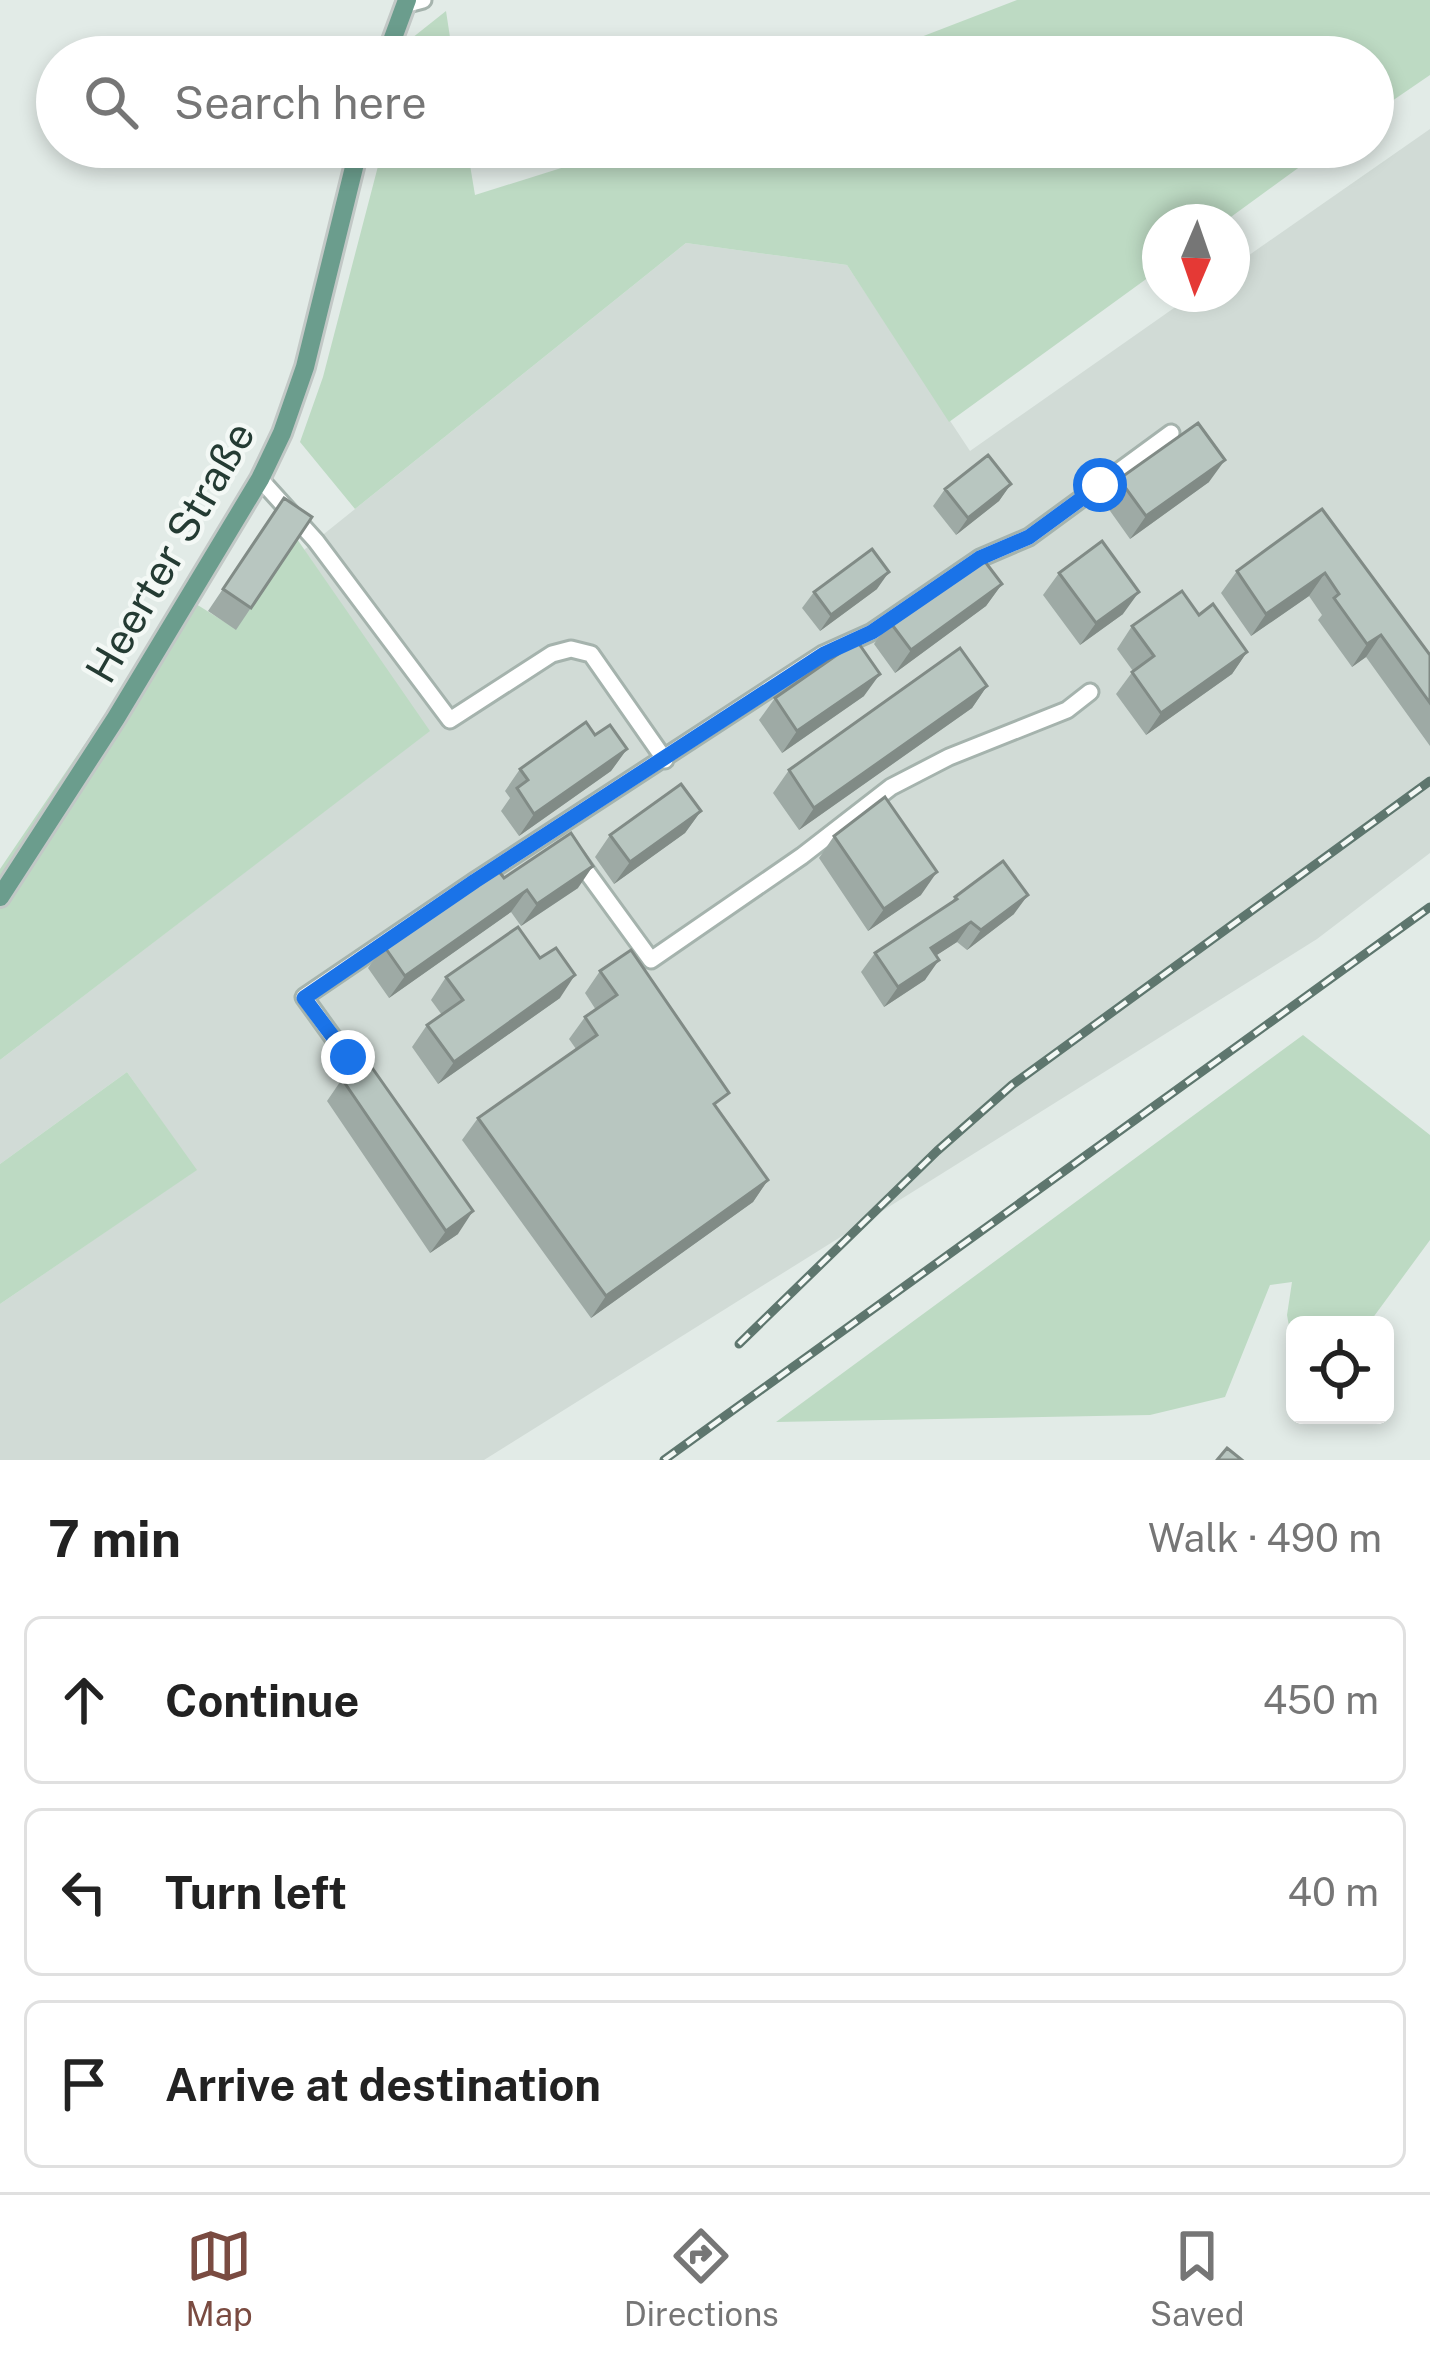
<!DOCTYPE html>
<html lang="en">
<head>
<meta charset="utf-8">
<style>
  :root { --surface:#fff; --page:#f2f2f2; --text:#222; --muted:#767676; --line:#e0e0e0; --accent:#7a4b41 }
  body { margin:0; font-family:"Public Sans",sans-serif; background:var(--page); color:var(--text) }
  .controls { position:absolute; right:36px; bottom:36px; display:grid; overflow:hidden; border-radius:18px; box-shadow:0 6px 18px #0003 }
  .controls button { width:108px; height:108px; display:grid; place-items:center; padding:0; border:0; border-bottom:3px solid var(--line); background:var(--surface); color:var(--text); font:60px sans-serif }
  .compass { position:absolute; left:1142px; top:204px; width:108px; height:108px; border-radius:50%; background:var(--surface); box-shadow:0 6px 18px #0003; rotate:182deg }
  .stop { position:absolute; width:36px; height:36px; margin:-27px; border:9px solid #1a73e8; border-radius:50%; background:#fff }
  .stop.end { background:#1a73e8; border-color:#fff; box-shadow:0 3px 12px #0008 }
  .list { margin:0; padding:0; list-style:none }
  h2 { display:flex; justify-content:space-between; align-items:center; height:156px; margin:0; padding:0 48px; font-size:51px }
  h2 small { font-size:39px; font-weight:400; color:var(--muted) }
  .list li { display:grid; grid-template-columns:78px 1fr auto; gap:36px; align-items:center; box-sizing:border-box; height:168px; margin:0 24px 24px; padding:0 24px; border:3px solid var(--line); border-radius:18px }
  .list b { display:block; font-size:45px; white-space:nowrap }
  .list em { font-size:39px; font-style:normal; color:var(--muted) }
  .icon { flex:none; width:66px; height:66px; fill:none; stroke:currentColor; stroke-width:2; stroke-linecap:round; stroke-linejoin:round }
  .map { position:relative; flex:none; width:1430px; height:1460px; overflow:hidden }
  .search { position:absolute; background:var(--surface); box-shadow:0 6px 18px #0003; left:36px; right:36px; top:36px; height:132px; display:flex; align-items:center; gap:30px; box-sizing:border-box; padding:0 42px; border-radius:66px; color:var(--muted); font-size:45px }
  .sheet { height:732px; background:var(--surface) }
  nav { display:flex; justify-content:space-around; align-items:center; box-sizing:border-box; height:168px; border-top:3px solid var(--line); background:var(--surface); font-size:33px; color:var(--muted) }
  nav a { display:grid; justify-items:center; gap:6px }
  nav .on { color:var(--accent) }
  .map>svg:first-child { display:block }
  .built { fill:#d1dbd6 }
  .green { fill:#bddac3 }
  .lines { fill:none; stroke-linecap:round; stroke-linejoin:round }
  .minor-casing { stroke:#a5b3ad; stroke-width:21 }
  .major-casing { stroke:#c2c8c6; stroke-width:24 }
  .minor { stroke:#fff; stroke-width:15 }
  .major { stroke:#6b9d8d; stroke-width:18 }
  .rail-casing { stroke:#5e766e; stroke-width:9 }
  .rail { stroke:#f3f8f5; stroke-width:4.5; stroke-dasharray:14; stroke-linecap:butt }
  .wall { fill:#9eaaa5 }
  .shaded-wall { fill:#818b86 }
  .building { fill:#b8c6c0; stroke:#818b86; stroke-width:3 }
  .route { stroke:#1a73e8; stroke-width:15 }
  .labels { text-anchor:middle; stroke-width:9; stroke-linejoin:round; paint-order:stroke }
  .street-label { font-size:42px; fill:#243b33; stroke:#f3f8f5 }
</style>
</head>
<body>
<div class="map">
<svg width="1430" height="1460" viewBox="0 0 1430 1460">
  <rect width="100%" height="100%" fill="#e2ebe7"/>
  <path class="built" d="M1430,129V853L1317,939L484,1460H0V1304L196,1170L127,1072L0,1164V1060L429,731L304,550L686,243L847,265L970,451L1194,294H1232V267Z"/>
  <path class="green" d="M1017,0H1430V75L1373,114V57H869Z
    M446,11L453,57H407L412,38Z
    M383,147H467L475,195L628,147H1327L1224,222H1160V269L949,422L847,265L686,243L355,509L300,442L323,377Z
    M297,539L430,731L0,1060V869L152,645L180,594L236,629Z
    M1303,1035L1430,1135V1240L1372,1319L1361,1325H1295V1359L1287,1315L1292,1282L1270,1285L1225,1397L1150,1415L776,1422Z
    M127,1072L197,1170L0,1304V1164Z"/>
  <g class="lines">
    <g class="minor-casing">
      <path id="minor" d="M404,5L423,0
        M260,479L316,541L450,720L552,654L571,649L591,654L665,760
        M576,857L651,960L802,856L891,787L949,757L1067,710L1090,692
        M368,1086L304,997L475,881L823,654L872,632L980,558L1029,537L1171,433"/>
    </g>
    <g class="major-casing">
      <path id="major" d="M386,57L407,0
        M0,897L116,718L260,479L282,433L305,367L359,147"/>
    </g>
    <use href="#minor" class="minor"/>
    <use href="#major" class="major"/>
    <g class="rail-casing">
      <path id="rail" d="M739,1344L937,1151L1012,1085L1430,781
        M664,1460L1430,907"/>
    </g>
    <use href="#rail" class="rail"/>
  </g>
  <path class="wall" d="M1119,479L1209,482L1130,539L1103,501Z
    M1011,484L999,501L956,535L933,506L945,489Z
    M284,498L312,517L236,630L208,611Z
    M1322,509L1430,655V746L1366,657L1352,667L1318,620L1322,615L1309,596L1251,636L1221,593L1237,571Z
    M1059,573L1123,614L1080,645L1043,595Z
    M1002,584L986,606L895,673L874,644L890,622Z
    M877,589L820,631L802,608L814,592Z
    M1199,615L1247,652L1232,674L1146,735L1116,694L1133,671L1117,649L1132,626Z
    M987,686L972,708L799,830L773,793L789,770Z
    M864,696L782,753L759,720L775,698Z
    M595,735L627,749L611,771L519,836L501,811L510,798L505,791L520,769Z
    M701,811L685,833L614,884L595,857L610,835Z
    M834,836L921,895L868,931L819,858Z
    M504,878L578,888L521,926L511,912L389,998L368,968L384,946Z
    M955,897L1014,914L967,950L957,942L936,955L925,980L884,1007L861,972L875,953L950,904Z
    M540,958L560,998L438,1084L412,1047L427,1025L442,1015L431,1000L446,977Z
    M600,971L718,1110L768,1180L753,1202L591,1318L462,1140L478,1118L576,1049L569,1039L585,1017L596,1010L585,993Z
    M342,1079L458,1234L430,1253L327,1101Z"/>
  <path class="shaded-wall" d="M1225,460L1209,482L1130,539L1146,516Z
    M1011,484L999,501L956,535L968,518Z
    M889,572L877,589L820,631L831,615Z
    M1325,573L1309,596L1251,636L1266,614Z
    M1002,584L986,606L895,673L911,650Z
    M1139,592L1123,614L1080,645L1096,623Z
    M1381,635L1366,657L1352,667L1367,644Z
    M1247,652L1232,674L1146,735L1161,713Z
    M880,674L864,696L782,753L797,731Z
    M987,686L972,708L799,830L814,808Z
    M627,749L611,771L519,836L534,814Z
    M701,811L685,833L614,884L630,862Z
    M593,866L578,888L521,926L537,904Z
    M937,872L921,895L868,931L884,909Z
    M527,890L511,912L389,998L405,976Z
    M1028,895L1014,914L967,950L981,930Z
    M971,922L957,942L917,968L931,948Z
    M939,960L925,980L884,1007L898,987Z
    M575,975L560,998L438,1084L454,1062Z
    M768,1180L753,1202L591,1318L606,1296Z
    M473,1211L458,1234L430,1253L446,1231Z"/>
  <path class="building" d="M1198,423L1225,460L1146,516L1119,479Z
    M988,455L1011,484L968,518L945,489Z
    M284,498L312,517L251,608L223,589Z
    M1322,509L1430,655V703L1381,635L1367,644L1334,598L1339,594L1325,573L1266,614L1237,571Z
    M1102,541L1139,592L1096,623L1059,573Z
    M872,549L889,572L831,615L814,592Z
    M983,559L1002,584L911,650L890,622Z
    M1182,591L1199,615L1213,604L1247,652L1161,713L1132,672L1154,656L1132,626Z
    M857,641L880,674L797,731L775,698Z
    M960,648L987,686L814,808L789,770Z
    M586,722L595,735L610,725L627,749L534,814L517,788L528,780L520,769Z
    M681,784L701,811L630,862L610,835Z
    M885,797L937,872L884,909L834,836Z
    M571,833L593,866L537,904L527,890L405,976L384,946L497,869L504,878Z
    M1003,861L1028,895L981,930L971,922L931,948L939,960L898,987L875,953L957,899L955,897Z
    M518,927L540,958L556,948L575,975L454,1062L427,1025L463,1000L446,977Z
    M631,950L729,1093L714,1104L768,1180L606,1296L478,1118L597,1035L585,1017L617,995L600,971Z
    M368,1062L473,1211L446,1231L342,1079Z
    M1227,1448L1242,1460H1217Z"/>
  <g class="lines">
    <path class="route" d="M348,1057L304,998L475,881L824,654L872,632L980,558L1029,537L1100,485"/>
  </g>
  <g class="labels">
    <g class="street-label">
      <text transform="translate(170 552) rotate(-60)" y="15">Heerter Straße</text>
    </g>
  </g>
</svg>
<div class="controls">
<button><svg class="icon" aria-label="locate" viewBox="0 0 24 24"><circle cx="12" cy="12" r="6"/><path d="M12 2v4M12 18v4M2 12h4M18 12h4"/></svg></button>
</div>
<svg class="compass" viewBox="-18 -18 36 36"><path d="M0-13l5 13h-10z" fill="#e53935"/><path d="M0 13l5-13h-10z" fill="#767676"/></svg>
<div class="stop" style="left:1100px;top:485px"></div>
<div class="stop end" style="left:348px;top:1057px"></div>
<div class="search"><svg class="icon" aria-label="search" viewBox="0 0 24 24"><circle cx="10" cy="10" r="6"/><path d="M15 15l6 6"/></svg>Search here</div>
</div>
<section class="sheet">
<h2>7 min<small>Walk · 490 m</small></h2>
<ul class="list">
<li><svg class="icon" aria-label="ahead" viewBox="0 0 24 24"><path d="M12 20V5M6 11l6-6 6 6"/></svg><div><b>Continue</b></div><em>450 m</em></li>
<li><svg class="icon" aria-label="left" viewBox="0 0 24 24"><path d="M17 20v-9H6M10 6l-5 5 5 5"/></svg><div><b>Turn left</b></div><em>40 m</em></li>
<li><svg class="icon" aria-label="arrive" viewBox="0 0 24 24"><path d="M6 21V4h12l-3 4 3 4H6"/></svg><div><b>Arrive at destination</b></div></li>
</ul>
</section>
<nav>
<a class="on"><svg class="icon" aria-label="map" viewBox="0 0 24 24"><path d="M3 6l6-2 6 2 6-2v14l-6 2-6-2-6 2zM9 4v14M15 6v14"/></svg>Map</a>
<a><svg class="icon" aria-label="directions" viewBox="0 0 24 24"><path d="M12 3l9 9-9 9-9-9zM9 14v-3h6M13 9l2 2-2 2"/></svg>Directions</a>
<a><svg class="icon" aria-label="saved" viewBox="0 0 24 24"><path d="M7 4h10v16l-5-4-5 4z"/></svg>Saved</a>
</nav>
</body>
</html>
